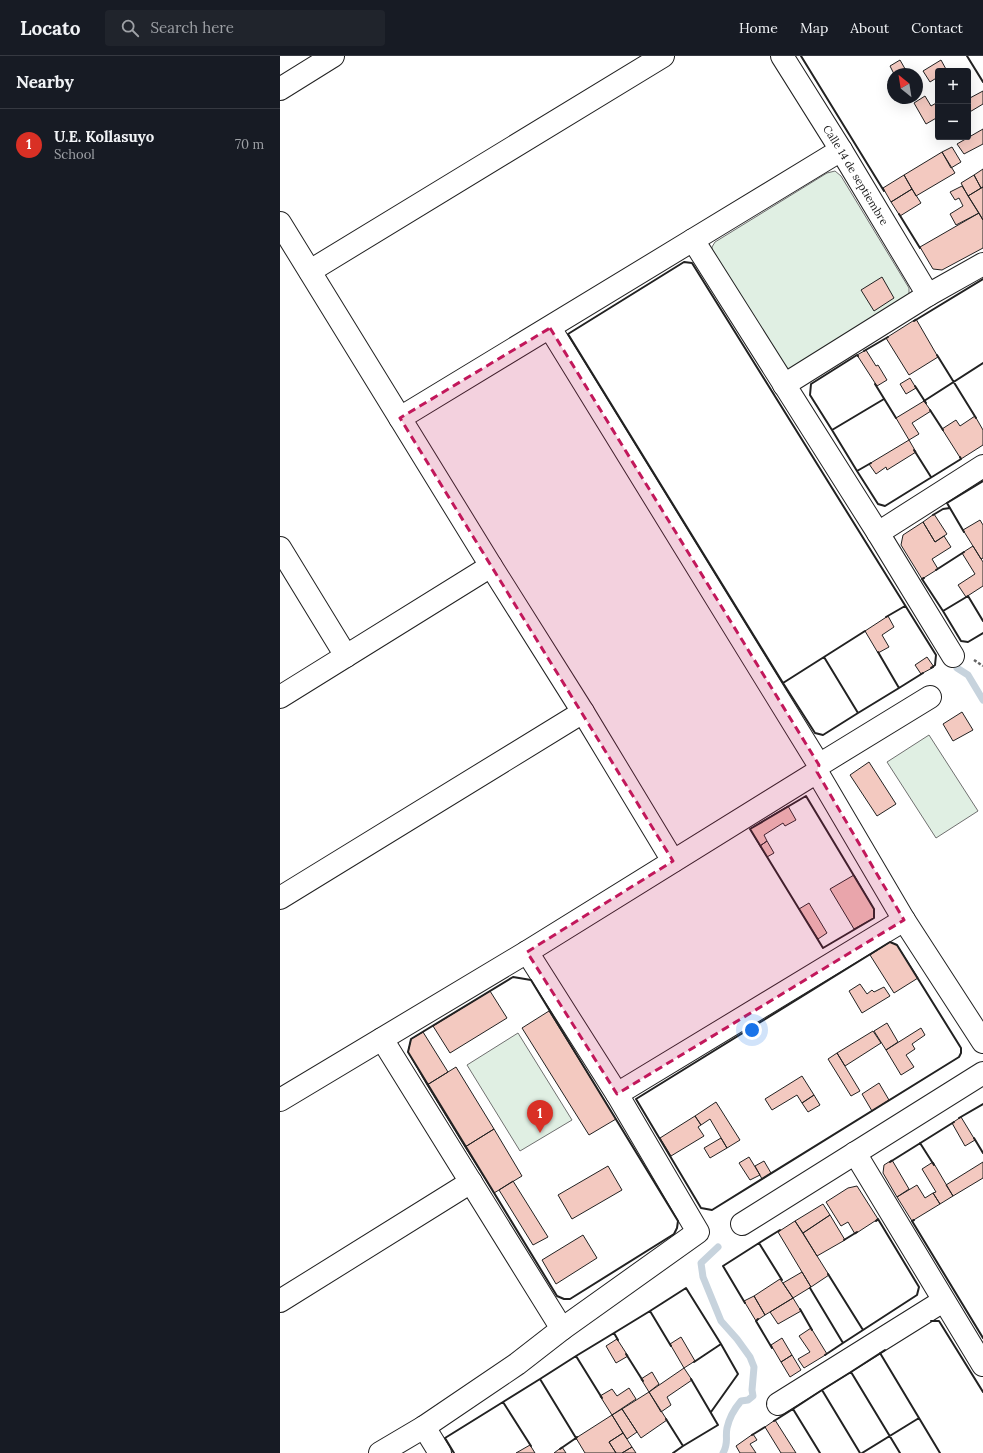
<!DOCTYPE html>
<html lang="en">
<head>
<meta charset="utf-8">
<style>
  :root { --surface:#171b24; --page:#20242c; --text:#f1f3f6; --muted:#9ea1a6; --line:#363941; --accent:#d93025 }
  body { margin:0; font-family:Lora,serif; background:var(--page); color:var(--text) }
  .controls { position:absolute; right:12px; top:12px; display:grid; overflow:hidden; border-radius:4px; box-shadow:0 4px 16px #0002 }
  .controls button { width:36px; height:36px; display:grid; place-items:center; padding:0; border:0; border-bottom:1px solid var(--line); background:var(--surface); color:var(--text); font:20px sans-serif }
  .compass { position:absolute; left:607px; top:12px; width:36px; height:36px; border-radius:50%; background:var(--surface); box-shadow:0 4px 16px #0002; rotate:330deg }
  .you { position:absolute; left:472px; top:974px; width:14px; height:14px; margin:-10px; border:3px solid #fff; border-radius:50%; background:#1a73e8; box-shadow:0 0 0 6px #1a73e833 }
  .badge { display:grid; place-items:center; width:26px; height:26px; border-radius:50%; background:var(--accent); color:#fff; font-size:13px; font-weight:700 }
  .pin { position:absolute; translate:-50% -33px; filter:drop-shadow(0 1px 2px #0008) }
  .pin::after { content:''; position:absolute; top:21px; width:14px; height:12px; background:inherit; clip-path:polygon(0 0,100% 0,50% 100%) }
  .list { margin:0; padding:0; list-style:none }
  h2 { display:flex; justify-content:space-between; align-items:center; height:52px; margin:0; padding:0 16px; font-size:17px }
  h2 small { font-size:13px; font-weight:400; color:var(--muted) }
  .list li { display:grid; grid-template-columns:26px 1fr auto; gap:12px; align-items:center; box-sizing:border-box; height:72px; padding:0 16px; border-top:1px solid var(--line) }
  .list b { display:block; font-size:15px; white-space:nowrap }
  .list p { margin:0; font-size:13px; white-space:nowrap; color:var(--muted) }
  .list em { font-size:13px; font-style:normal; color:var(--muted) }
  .icon { flex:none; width:22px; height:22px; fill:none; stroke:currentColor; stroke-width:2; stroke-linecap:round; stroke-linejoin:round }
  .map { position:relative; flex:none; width:703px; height:1397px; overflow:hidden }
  header { display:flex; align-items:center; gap:24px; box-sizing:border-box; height:56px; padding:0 20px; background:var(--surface); border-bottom:1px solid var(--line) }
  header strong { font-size:19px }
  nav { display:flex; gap:22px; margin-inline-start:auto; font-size:14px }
  .search { width:280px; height:36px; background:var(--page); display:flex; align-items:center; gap:10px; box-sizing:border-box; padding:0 14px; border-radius:4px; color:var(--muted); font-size:15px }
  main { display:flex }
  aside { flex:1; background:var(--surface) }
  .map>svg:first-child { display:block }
  .green { fill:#e0efe3; stroke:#6f6f6f }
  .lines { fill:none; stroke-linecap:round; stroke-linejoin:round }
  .stream { stroke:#c7d3dd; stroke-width:7 }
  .building { fill:#f3c9c0; stroke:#222 }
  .minor-casing { stroke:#222; stroke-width:24 }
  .path { stroke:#646464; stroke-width:2.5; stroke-dasharray:3 2; stroke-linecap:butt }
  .minor { stroke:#fff; stroke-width:22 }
  .wall { stroke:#222; stroke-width:2 }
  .marked { fill:#c2185b; fill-opacity:0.2; stroke:#c2185b; stroke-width:3; stroke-dasharray:8 5; stroke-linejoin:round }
  .labels { text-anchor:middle; stroke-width:3; stroke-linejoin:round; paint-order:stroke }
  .street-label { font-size:11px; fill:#222; stroke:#fff }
</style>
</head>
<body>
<header>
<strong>Locato</strong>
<div class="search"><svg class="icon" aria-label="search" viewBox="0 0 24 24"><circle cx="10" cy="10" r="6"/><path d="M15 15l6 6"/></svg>Search here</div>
<nav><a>Home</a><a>Map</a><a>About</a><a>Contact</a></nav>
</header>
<main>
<aside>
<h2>Nearby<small></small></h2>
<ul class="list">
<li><span class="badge">1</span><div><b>U.E. Kollasuyo</b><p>School</p></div><em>70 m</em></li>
</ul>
</aside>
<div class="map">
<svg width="703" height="1397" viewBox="0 0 703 1397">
  <rect width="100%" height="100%" fill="#fff"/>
  <path class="green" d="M555,115L561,120L629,232V240L510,314L502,309L432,196V191L435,186L547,117Z
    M649,679L698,755L656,782L607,706Z
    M238,977L292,1064L240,1095L187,1009Z"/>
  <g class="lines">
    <path class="stream" d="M677,612L688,619L703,644
      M438,1191L421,1207L423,1221L441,1265L457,1283L470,1301L474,1311L472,1334L473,1340L468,1344L461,1345C455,1352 449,1363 447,1372C445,1382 449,1387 443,1397"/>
  </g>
  <path class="building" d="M620,4L628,18H614L610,10Z
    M661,4L667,15H658V21L650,26L643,15Z
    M703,35V48L688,57V43Z
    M645,40L651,50L658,46V61L646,68L634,47Z
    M703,73V88L684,98L677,88Z
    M672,91L681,106L671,112L662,96Z
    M662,96L675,117L636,140L624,119Z
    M703,113V131L701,132L694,119Z
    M624,119L632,133L611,146L603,132Z
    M694,119L701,132L688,140L681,127Z
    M682,130L699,157L676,169L670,158L683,150L679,142L675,144L670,136Z
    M703,131V164L688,140Z
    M632,133L641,147L620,160L611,146Z
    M699,157L703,164V192L662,214L653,213L640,191Z
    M602,221L614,242L594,255L581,234Z
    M636,263L658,301L629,319L606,282Z
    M586,294L596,310L598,309L607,324L597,330L577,299Z
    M630,322L636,332L626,338L620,328Z
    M644,345L651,355L632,367L639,378L629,384L616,362Z
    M695,360L703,374V389L681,403L662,373L676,364L680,370Z
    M629,384L636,396L607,414L606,411L596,418L589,408Z
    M654,458L667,478L655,486L643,466Z
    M700,464L703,469V502L701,503L683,474Z
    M643,466L655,486L664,480L671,491L652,503L658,513L642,523L621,489L623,479Z
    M693,490L703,506V530L686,541L678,529L695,518L682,497Z
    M608,560L614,571L602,579L609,591L598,597L585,575Z
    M647,601L654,611L641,618L635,609Z
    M682,656L693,674L673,685L663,668Z
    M589,706L616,748L597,760L570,719Z
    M508,750L516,764L505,770L503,767L484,779L487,785L480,790L470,773Z
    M487,785L494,797L487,801L480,790Z
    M574,819L594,853V862L574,873L550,833Z
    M529,847L547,877L538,883L519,853Z
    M610,886L617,889L638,922L614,937L590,899Z
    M580,928L587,938L592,934L594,936L604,931L610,940L582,957L569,935Z
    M210,935L227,962L170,997L153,970Z
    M269,955L336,1063L309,1079L242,972Z
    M607,967L618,986L606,994L594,975Z
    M641,972L645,979L632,988L635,993L626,999L634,1011L621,1019L606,994Z
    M593,975L601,987L565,1010L557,997Z
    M143,976L168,1016L147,1029L128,996L131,983Z
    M557,997L580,1035L571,1040L548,1003Z
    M176,1011L214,1073L185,1091L147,1029Z
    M522,1020L534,1039L522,1047L517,1039L492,1054L485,1043Z
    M599,1027L609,1044L592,1055L582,1038Z
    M534,1039L540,1049L528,1056L522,1047Z
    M436,1046L460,1084L447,1092L430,1063L421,1069L415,1060Z
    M415,1060L421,1069L418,1071L424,1080L391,1100L380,1082Z
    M681,1061L695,1084L685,1090L672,1067Z
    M214,1073L242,1120L214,1137L185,1091Z
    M441,1082L447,1092L430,1102L424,1092Z
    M469,1101L480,1119L470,1124L459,1107Z
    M612,1104L629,1133L617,1141L603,1117L604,1109Z
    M484,1105L491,1117L482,1123L475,1110Z
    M653,1106L673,1140L660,1148L653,1137L656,1136L642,1113Z
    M703,1106V1122L673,1140L666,1129Z
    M328,1110L342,1134L292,1163L278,1139Z
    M233,1125L268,1181L253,1189L219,1134Z
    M637,1129L645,1142L653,1137L660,1148L632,1165L617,1141Z
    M577,1130L598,1163L575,1178L568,1166L561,1170L546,1146L568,1132Z
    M543,1148L550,1159L523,1177L515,1165Z
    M550,1159L565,1184L537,1200L523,1177Z
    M515,1165L549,1219L531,1231L498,1176Z
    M303,1179L317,1202L276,1228L262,1204Z
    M522,1216L531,1231L513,1242L503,1227Z
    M500,1223L513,1242L485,1259L474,1240Z
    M474,1240L485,1259L476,1265L464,1245Z
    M513,1242L521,1255L498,1268L490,1256Z
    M531,1272L547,1298L524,1312L518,1303L530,1296L519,1280Z
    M401,1281L415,1305L404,1312L390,1288Z
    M502,1282L512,1299L501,1306L491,1289Z
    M337,1283L348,1300L336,1307L326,1290Z
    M512,1299L521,1314L510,1321L501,1306Z
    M404,1312L412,1324L387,1341L391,1349L381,1356L369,1336Z
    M372,1316L379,1328L369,1336L361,1323Z
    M349,1332L356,1343L332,1359L320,1340L332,1333L337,1340Z
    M369,1336L387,1364L361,1382L342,1353Z
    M342,1353L357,1376L347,1383L332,1359Z
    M332,1359L343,1377L329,1386L336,1397H305L296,1382Z
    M495,1364L516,1397H501L485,1371Z
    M343,1377L352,1391L342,1397H336L329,1386Z
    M473,1378L477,1384L470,1388L476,1397H460L456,1390Z
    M250,1389L255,1397H236Z
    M282,1391L286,1397H274Z
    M352,1391L356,1397H342Z"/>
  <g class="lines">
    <g class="minor-casing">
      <g id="minor">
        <path id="s1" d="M502,0L561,94L648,239"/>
        <path d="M0,33L53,0"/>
        <path d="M561,94L413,184L598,477L673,600"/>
        <path d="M0,167L211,510L303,656L393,805"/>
        <path d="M30,215L383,0"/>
        <path d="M270,272L539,709L537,716L624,864L703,986"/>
        <path d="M504,329L648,239L703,208"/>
        <path d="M120,362L413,184"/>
        <path d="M598,477L703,410"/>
        <path d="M0,492L66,600"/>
        <path d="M0,641L211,510"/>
        <path d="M539,709L650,641"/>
        <path d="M0,842L303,656"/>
        <path d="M102,983L282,1273"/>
        <path d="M337,1038L624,864"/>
        <path d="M0,1044L247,896L537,716"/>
        <path d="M575,1097L703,1309"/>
        <path d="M462,1168L703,1017"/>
        <path d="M0,1245L191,1126"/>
        <path d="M498,1348L663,1245"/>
        <path d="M144,1371L160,1397"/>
        <path d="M100,1397L144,1371L237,1308L282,1273L418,1176L337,1038L247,896"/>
      </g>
    </g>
    <path class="path" d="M694,604L703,610"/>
    <use href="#minor" class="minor"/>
    <path class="wall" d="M521,0L604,135
      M687,0L703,26
      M619,158L640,192
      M634,265L703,223
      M584,295L608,281
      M657,299L696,362
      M595,328L616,362
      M635,330L646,347
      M644,345L703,307
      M650,354L663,374
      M552,374L530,339L531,328L577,299L578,300
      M634,394L651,421
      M591,407L577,415L598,448L605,450L681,403L680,401
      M577,415L552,374L604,343
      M653,459L663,453L670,452
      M684,476L667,447L703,425
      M656,514L684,496
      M644,522L642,523L663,555L688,540
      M688,540L703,565
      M663,555L681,585L688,586L703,577
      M606,561L625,550
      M544,601L578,657L619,632L598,596
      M503,627L288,278L404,206L412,207L656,599L655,609L651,612
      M619,632L643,617
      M578,657L543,679L535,677L503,627L585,575
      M526,740L594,853V862L543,892L470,773Z
      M610,886L617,889L681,992V997L679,1001L432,1154L421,1152L356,1043Z
      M233,921L251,924L398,1165L397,1172L394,1178L290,1243H284L277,1240L128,996L131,983Z
      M679,1062L703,1048
      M694,1082L703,1097
      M640,1087L654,1109
      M610,1106L674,1066
      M634,1164L632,1165L703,1282
      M564,1184L577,1176
      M479,1187L500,1174
      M548,1218L583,1274
      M530,1232L563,1287L637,1239L639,1231L598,1163L596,1165
      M465,1247L443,1210L479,1187L502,1224
      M520,1253L532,1274
      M478,1263L476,1265L492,1292
      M651,1265H659L703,1336
      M338,1284L334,1277L370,1255
      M391,1290L370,1255L406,1232L441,1288
      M605,1294L571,1316L620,1397
      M600,1297L660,1397
      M346,1298L363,1325
      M545,1299L563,1287
      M296,1300L260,1323L296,1382L297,1381
      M414,1306L441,1288L458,1318L431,1356
      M571,1316L542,1334L580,1397
      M322,1342L296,1300L334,1277
      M386,1363L403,1390L393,1397
      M494,1365L513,1353
      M472,1379L485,1371
      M251,1390L223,1346L260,1323
      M403,1390L438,1369L411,1323
      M280,1393L296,1382V1383
      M174,1397L165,1382L223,1346
      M540,1397L513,1353L542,1334
      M582,1397L639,1362"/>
  </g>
  <path class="marked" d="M270,272L539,709L537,716L624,864L337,1038L247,896L393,805L120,362Z"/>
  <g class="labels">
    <g class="street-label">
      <text dy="4" stroke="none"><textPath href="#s1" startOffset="140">Calle 14 de septiembre</textPath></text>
    </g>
  </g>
</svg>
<div class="controls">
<button>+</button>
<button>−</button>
</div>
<svg class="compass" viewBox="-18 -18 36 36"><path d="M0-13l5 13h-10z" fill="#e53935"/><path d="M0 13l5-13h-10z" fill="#9ea1a6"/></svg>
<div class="you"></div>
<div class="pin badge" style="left:260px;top:1077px">1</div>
</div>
</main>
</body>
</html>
